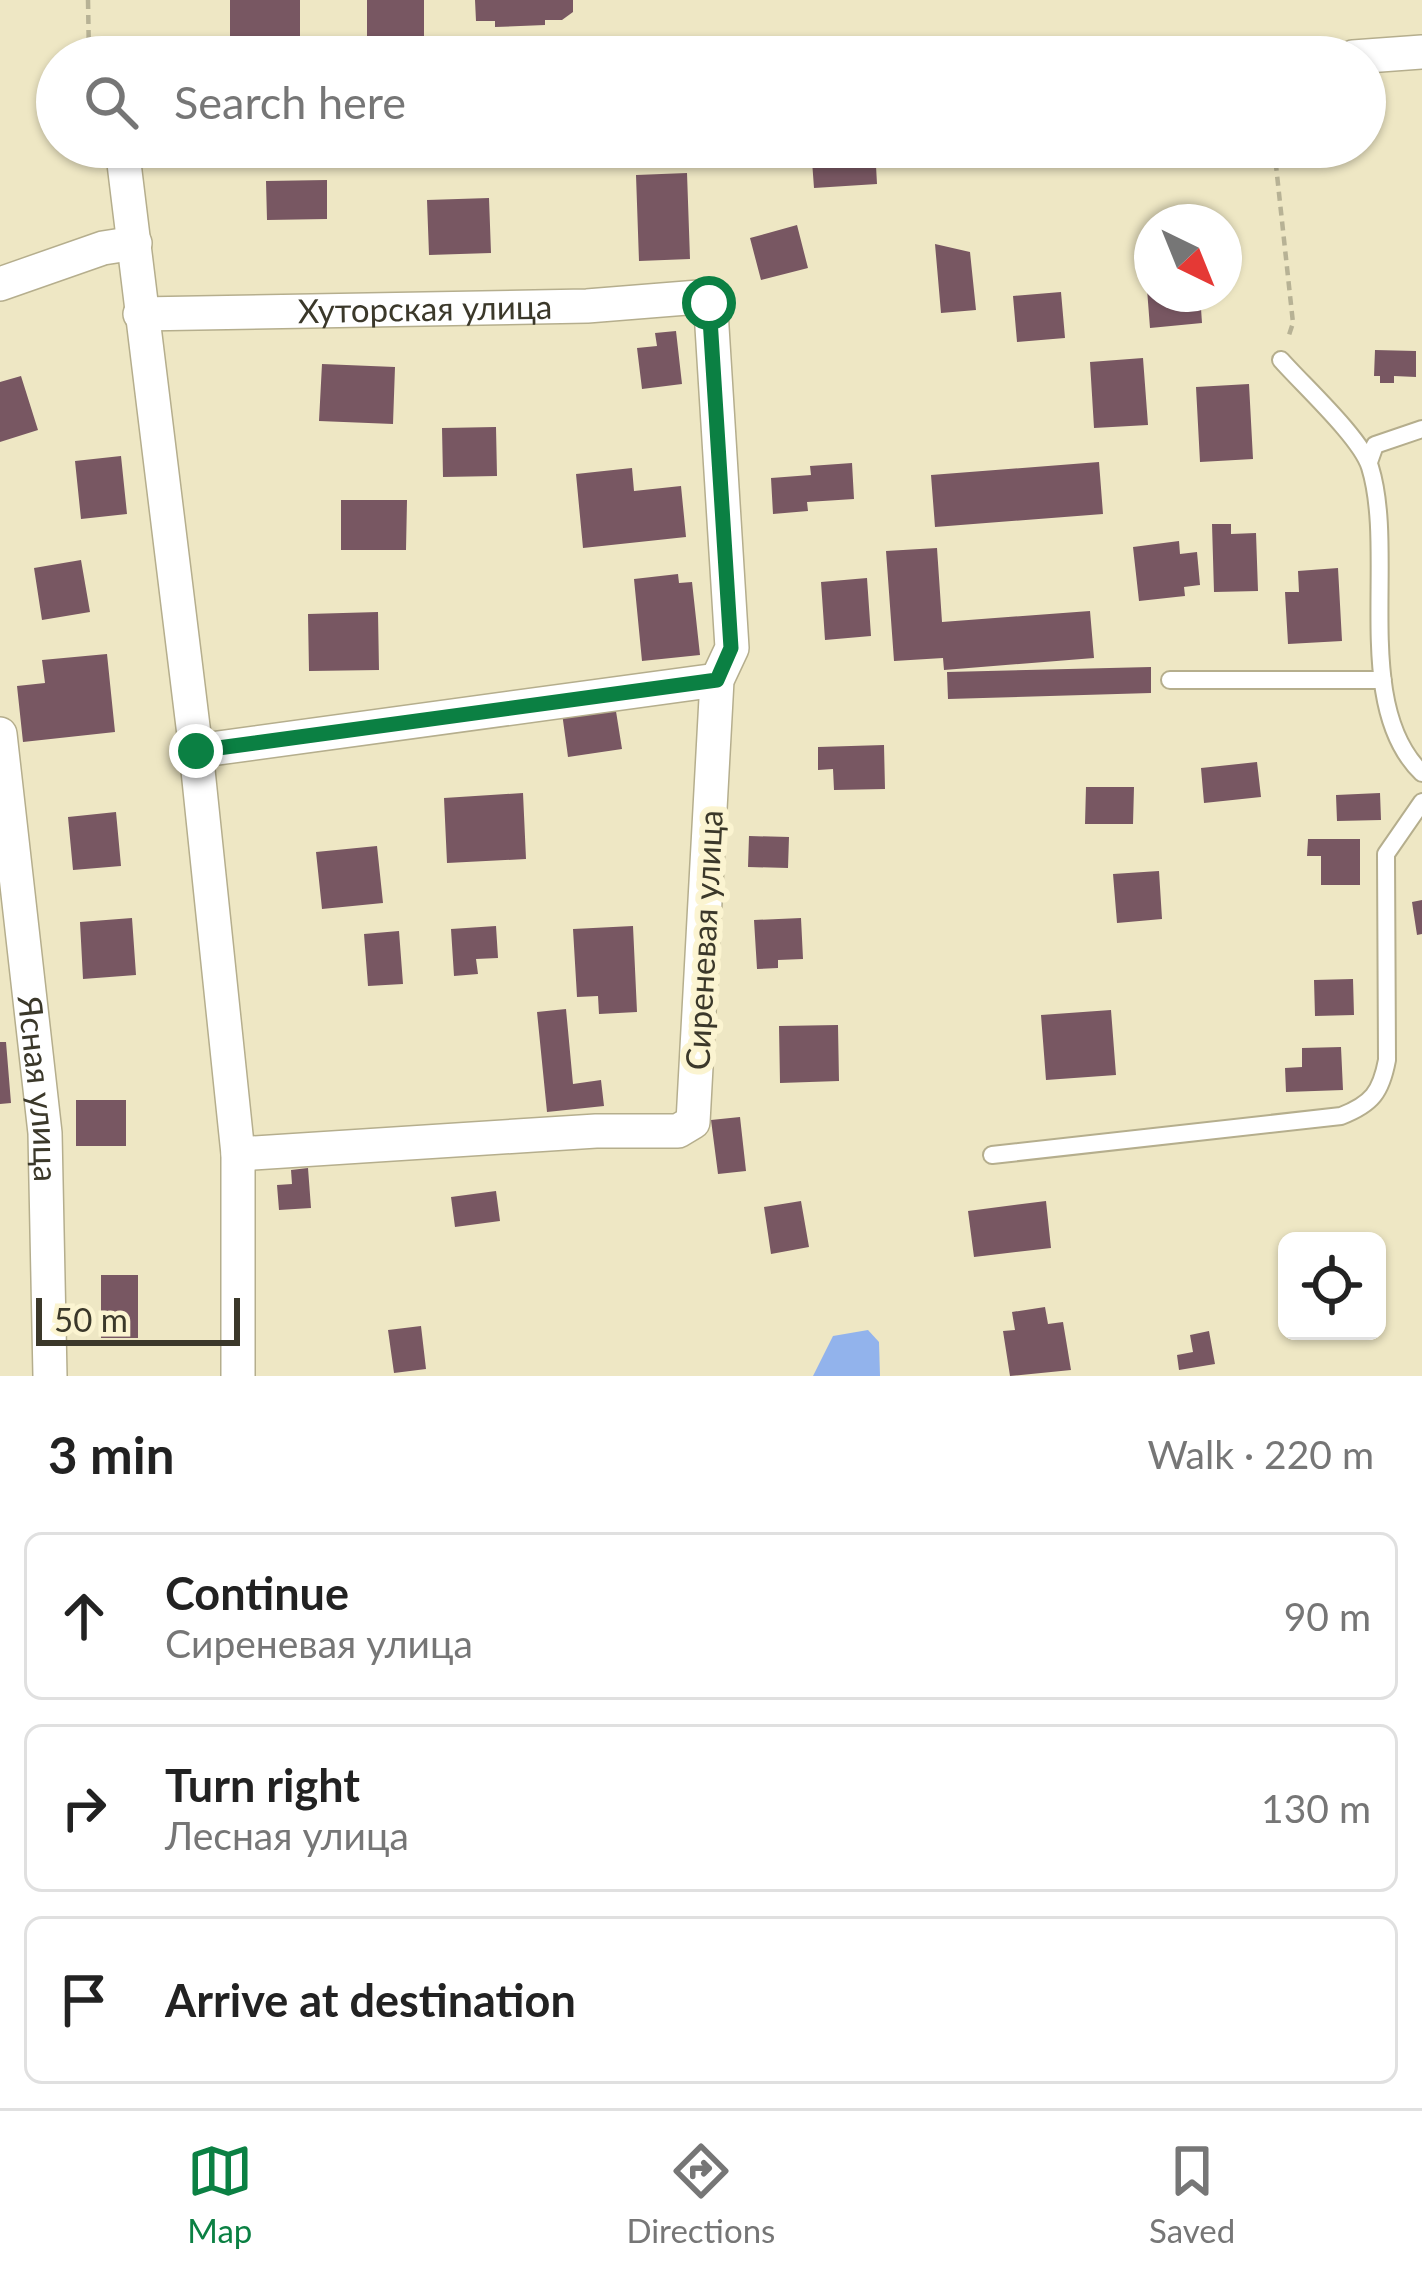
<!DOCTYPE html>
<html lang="en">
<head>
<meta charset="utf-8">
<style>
  :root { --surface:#fff; --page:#f2f2f2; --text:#222; --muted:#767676; --line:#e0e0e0; --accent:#0b8043 }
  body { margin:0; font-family:Lato,sans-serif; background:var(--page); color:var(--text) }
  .controls { position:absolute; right:36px; bottom:36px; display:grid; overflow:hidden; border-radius:18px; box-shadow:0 3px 9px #0004 }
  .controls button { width:108px; height:108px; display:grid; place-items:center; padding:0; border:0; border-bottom:3px solid var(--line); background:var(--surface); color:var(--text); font:60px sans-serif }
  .compass { position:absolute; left:1134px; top:204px; width:108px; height:108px; border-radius:50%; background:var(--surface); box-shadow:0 3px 9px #0004; rotate:137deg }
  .scale { position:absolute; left:36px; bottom:30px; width:204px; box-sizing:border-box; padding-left:12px; border:6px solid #3b382a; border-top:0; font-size:33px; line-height:42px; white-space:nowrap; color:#3b382a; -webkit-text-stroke:9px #fbf4d1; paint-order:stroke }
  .stop { position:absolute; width:36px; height:36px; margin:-27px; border:9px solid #0b8043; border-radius:50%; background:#fff }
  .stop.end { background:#0b8043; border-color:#fff; box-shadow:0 3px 12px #0008 }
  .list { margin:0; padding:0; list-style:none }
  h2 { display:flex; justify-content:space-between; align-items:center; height:156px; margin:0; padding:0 48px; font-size:51px }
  h2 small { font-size:39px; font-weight:400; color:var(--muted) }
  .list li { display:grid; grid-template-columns:78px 1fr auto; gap:36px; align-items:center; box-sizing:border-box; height:168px; margin:0 24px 24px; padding:0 24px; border:3px solid var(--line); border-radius:18px }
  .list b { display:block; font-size:45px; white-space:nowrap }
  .list p { margin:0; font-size:39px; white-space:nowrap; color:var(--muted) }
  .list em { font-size:39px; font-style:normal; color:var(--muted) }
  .icon { flex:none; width:66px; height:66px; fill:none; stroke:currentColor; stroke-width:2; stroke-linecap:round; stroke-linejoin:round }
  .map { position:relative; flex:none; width:1422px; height:1376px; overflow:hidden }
  .search { position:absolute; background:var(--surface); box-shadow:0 3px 9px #0004; left:36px; right:36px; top:36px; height:132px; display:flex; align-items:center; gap:30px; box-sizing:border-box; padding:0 42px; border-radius:66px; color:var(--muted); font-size:45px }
  .sheet { height:732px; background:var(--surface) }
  nav { display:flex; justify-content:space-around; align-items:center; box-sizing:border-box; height:168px; border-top:3px solid var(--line); background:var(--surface); font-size:33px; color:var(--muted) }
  nav a { display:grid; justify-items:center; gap:6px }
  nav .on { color:var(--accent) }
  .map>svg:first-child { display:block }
  .water { fill:#92b3ec }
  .building { fill:#785762 }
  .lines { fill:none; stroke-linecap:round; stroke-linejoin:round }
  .service-casing { stroke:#b5ae8d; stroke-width:20 }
  .minor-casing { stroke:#b5ae8d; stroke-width:36 }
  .path { stroke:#b7b295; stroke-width:4.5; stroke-dasharray:9 6; stroke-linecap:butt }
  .service { stroke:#fff; stroke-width:16 }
  .minor { stroke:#fff; stroke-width:33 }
  .route { stroke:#0b8043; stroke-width:15 }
  .labels { text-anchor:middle; stroke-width:12; stroke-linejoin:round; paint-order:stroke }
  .street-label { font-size:33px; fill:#3b382a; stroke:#fbf4d1 }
</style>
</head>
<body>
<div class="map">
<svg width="1422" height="1376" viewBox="0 0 1422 1376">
  <rect width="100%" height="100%" fill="#eee7c4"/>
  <path class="water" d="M868,1330L879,1342L880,1376H813L833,1336Z"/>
  <path class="building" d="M230,0H300V41H230Z
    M367,0H424V38H367Z
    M475,0H573V12L562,20H545V25L495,27V21H476Z
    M811,147H875L877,184L814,188Z
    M687,173L690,259L639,261L636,175Z
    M327,180V219L267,220L266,181Z
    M489,198L491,253L429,255L427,200Z
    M797,225L808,268L761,280L750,238Z
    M935,244L970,252L976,310L941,313Z
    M1146,276H1152V294H1200L1202,323L1150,328Z
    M1061,292L1065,338L1017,342L1013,296Z
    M676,331L682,384L642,389L637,348L657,346L655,333Z
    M1375,350L1416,351V377L1394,376V383H1380V376H1374Z
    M1143,358L1148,425L1094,428L1090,362Z
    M322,364L395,367L393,424L319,421Z
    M21,376L38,430L0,442V382Z
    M1249,384L1253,459L1200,462L1196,387Z
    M496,427L497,476L443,477L442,428Z
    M121,456L127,514L81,519L75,461Z
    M1099,462L1103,514L935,527L931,475Z
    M852,463L854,499L807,502L808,511L773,514L771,478L811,475L810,466Z
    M632,468L634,491L681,486L686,537L583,548L576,474Z
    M341,500H407L406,550H341Z
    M1212,524H1231V534L1256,533L1258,591L1214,592Z
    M1179,541L1180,554L1197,552L1200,585L1184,587L1185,596L1139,601L1133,547Z
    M937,548L942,622L1090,611L1094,658L944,670L943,658L894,661L886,551Z
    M81,560L90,612L42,620L34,568Z
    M1338,568L1342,641L1288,644L1285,592H1299L1298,571Z
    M678,574L679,583L692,582L700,655L642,661L634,579Z
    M867,578L871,636L825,640L821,582Z
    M378,612L379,670L309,671L308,614Z
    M107,654L115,732L23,742L17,686L45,683L42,660Z
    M1151,667V693L948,699L947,672Z
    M615,705L622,749L568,757L562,713Z
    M884,745L885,789L834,790L833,769L818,770V747Z
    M1257,762L1261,797L1204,803L1201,768Z
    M1086,787H1134L1133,824H1085Z
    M523,793L526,859L447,863L444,798Z
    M1380,793L1381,820L1337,821L1336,795Z
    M116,812L121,866L73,870L68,817Z
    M749,836L789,837L788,868L748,867Z
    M1308,839H1360V885H1321V856H1307Z
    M377,846L383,903L322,909L316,852Z
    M1159,871L1162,919L1117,923L1113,874Z
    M1422,900V934L1417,935L1412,902Z
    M132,918L136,975L83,979L80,922Z
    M801,918L803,959L778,960V968L757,969L754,920Z
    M496,926L498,958L476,959L478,974L454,976L451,929Z
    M633,926L637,1012L599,1014L598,996L577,997L573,929Z
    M399,931L403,984L368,986L364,934Z
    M1353,979L1354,1015L1315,1016L1314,980Z
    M566,1009L573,1084L601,1080L604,1106L547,1112L537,1012Z
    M1111,1010L1116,1075L1046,1080L1041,1015Z
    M838,1025L839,1081L780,1083L779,1026Z
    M0,1042H6L11,1103L0,1104Z
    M1341,1047L1343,1090L1286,1092L1285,1068L1302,1067V1048Z
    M76,1100H126V1146H76Z
    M740,1117L746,1171L718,1174L711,1120Z
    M308,1168L311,1208L279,1210L277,1185L292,1184L291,1170Z
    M496,1191L500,1221L455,1227L451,1197Z
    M801,1201L809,1247L771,1254L764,1207Z
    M1046,1201L1051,1248L974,1257L968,1211Z
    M101,1275H138V1338H101Z
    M1045,1307L1048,1324L1063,1322L1071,1370L1010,1376L1003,1331L1015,1330L1012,1312Z
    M421,1326L426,1369L394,1373L388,1330Z
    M1209,1331L1215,1364L1179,1370L1177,1355L1193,1352L1190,1335Z"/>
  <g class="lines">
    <g class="service-casing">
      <path id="service" d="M1281,360C1303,385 1361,438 1370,467C1397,554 1351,705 1422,773
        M1369,462L1375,445L1422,429
        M1170,680H1383
        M992,1155L1341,1116C1372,1104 1381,1092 1387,1060L1386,854L1422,802"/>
    </g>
    <g class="minor-casing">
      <g id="minor">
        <path d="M1353,57L1422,52"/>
        <path d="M122,147L196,751L238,1154V1376"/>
        <path d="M0,284L103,248L135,243"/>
        <path id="s1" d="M140,314L587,306L699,297L711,311L732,648L717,680L693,1122L678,1131H596L238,1154"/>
        <path id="s2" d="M0,734L45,1133L50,1376"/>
        <path d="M196,751L717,680"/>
      </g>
    </g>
    <path class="path" d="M88,0L89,57
      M1274,147L1293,323L1288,338"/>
    <use href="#service" class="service"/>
    <use href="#minor" class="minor"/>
  </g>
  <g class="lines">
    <path class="route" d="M196,751L717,680L731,648L709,303"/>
  </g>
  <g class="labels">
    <g class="street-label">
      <text dy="12" stroke="none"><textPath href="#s1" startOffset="285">Хуторская улица</textPath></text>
      <text transform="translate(704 940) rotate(-87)" y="12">Сиреневая улица</text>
      <text dy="12" stroke="none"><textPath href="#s2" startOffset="357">Ясная улица</textPath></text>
    </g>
  </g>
</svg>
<div class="controls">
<button><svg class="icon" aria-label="locate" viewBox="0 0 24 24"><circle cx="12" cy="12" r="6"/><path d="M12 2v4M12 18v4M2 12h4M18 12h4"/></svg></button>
</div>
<svg class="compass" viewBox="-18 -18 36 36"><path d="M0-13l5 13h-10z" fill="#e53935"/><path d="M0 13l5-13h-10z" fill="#767676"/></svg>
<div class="scale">50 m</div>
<div class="stop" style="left:709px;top:303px"></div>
<div class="stop end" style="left:196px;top:751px"></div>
<div class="search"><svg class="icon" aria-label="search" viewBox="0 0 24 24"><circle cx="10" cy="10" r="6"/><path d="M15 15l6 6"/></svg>Search here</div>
</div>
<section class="sheet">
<h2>3 min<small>Walk · 220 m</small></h2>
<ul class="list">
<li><svg class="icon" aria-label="ahead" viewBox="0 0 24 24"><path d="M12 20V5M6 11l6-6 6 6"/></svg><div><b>Continue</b><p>Сиреневая улица</p></div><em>90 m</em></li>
<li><svg class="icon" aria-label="right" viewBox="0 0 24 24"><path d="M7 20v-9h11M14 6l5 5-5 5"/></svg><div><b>Turn right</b><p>Лесная улица</p></div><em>130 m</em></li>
<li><svg class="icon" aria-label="arrive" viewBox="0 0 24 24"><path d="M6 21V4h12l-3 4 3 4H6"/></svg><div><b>Arrive at destination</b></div></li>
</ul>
</section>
<nav>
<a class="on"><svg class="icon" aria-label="map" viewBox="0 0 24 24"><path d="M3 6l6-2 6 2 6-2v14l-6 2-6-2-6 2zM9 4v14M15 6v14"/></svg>Map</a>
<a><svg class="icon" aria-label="directions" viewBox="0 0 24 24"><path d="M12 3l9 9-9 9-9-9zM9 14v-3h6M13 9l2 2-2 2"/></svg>Directions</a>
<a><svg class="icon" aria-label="saved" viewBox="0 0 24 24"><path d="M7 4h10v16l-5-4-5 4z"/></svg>Saved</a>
</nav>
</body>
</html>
